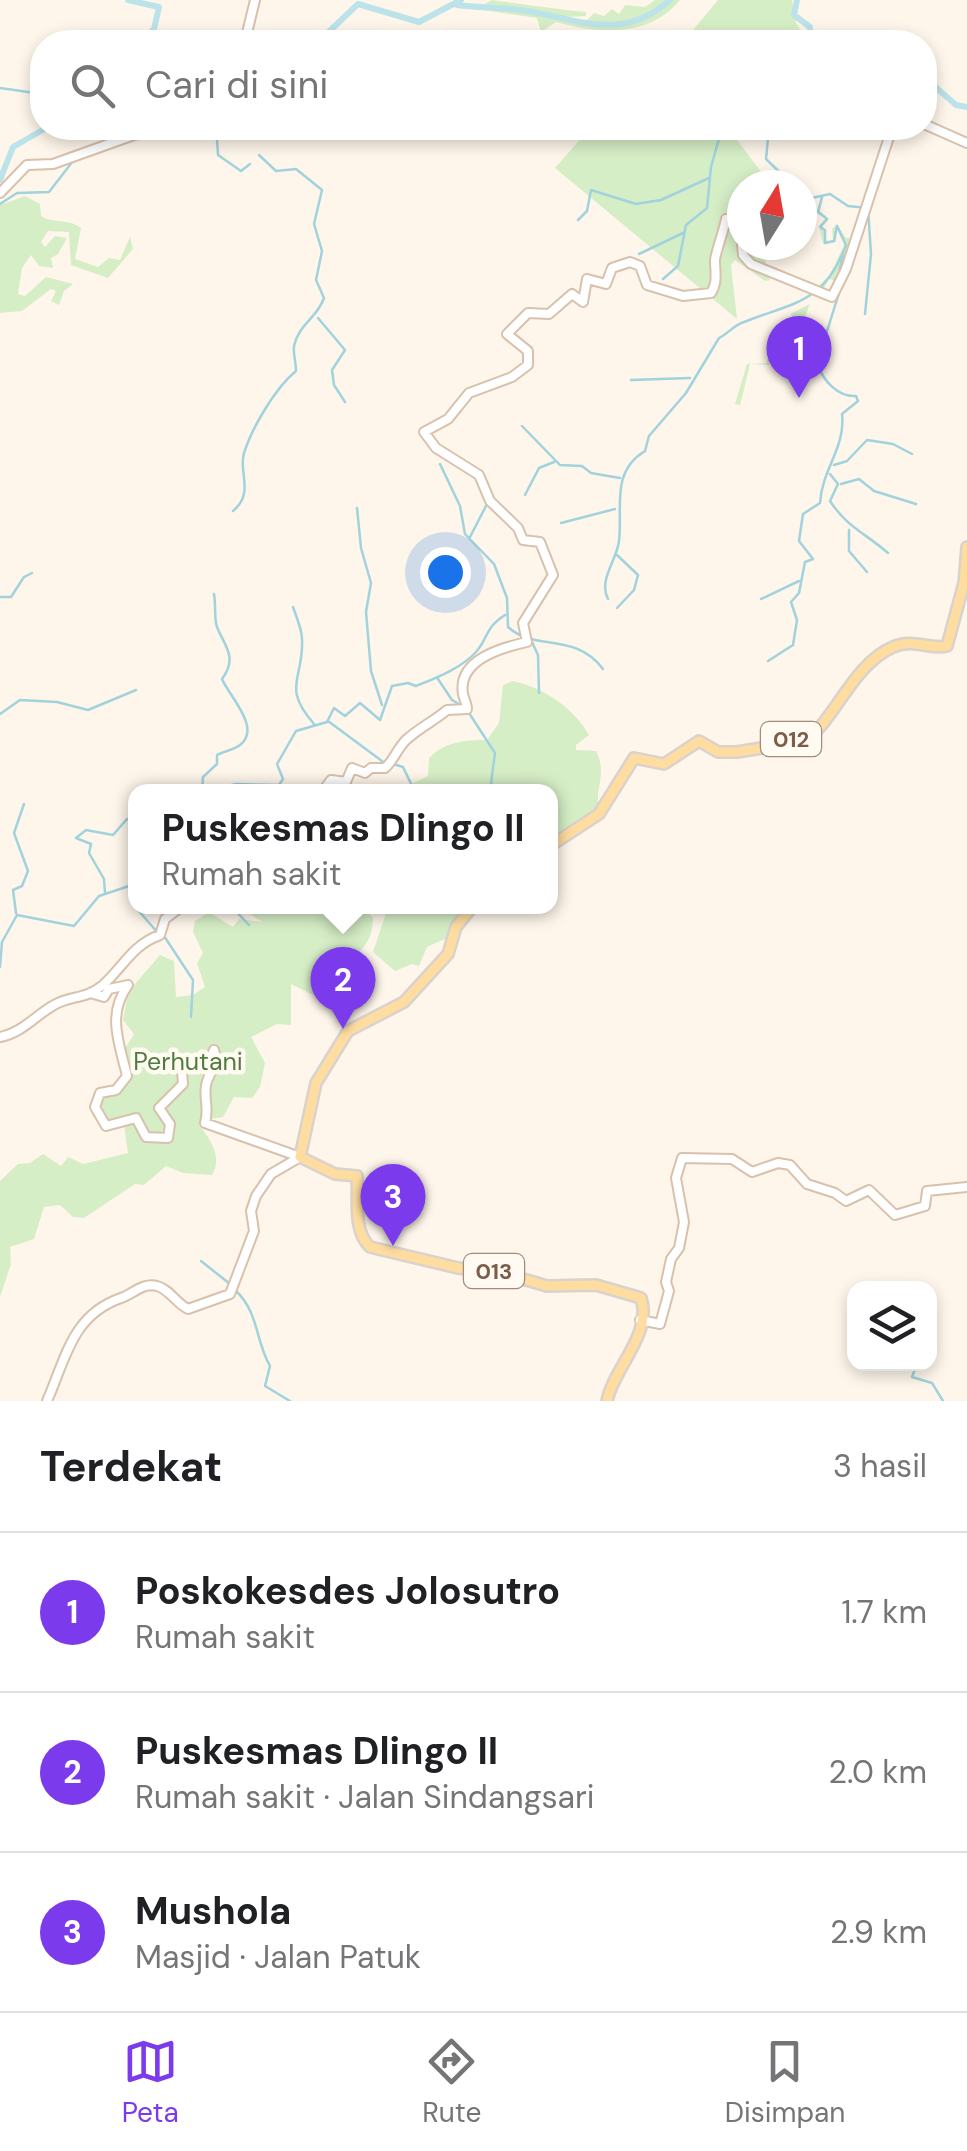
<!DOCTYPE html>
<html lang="id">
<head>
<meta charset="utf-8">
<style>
  :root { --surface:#fff; --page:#f2f2f2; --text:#202124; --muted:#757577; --line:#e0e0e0; --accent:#7c3aed }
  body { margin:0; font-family:"DM Sans",sans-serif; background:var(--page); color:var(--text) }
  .controls { position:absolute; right:30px; bottom:30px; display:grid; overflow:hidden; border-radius:20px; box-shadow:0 5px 15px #0003 }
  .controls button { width:90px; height:90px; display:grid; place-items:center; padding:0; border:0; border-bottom:2px solid var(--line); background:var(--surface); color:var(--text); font:50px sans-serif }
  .compass { position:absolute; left:727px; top:170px; width:90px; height:90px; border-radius:50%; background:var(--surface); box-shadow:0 5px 15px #0003; rotate:11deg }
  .you { position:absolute; left:445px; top:572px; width:35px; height:35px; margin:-25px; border:8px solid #fff; border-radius:50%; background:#1a73e8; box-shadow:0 0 0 15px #1a73e833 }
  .badge { display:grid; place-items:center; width:65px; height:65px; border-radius:50%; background:var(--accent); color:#fff; font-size:32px; font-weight:700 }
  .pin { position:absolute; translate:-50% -82px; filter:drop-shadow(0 2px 5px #0008) }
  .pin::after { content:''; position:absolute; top:52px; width:35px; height:30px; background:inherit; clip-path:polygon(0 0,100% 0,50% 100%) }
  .popup { position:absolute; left:128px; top:784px; width:430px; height:130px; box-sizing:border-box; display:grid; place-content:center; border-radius:20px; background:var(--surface); filter:drop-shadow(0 2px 8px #0005); font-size:32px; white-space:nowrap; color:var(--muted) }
  .popup b { font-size:38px; color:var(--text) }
  .popup::after { content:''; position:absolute; left:50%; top:100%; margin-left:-20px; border:20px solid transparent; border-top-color:var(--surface) }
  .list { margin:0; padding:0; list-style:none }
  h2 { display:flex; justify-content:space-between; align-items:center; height:130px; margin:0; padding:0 40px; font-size:42px }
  h2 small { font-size:32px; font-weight:400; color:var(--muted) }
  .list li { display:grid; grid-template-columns:65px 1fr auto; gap:30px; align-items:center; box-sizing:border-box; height:160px; padding:0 40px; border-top:2px solid var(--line) }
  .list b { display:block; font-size:38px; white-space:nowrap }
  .list p { margin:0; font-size:32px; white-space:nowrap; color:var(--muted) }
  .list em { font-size:32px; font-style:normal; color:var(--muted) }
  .icon { flex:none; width:55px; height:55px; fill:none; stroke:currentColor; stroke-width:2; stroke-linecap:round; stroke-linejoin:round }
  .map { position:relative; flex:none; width:967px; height:1401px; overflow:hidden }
  .search { position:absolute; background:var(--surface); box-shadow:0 5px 15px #0003; left:30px; right:30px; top:30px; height:110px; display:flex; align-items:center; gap:25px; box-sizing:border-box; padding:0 35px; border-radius:40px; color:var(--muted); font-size:38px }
  .sheet { height:610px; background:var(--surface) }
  nav { display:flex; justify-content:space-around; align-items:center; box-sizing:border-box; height:140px; border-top:2px solid var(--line); background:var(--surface); font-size:28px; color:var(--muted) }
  nav a { display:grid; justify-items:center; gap:5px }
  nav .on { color:var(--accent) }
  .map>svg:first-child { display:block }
  .green { fill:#d6eec6 }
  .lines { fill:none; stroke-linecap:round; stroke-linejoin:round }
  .stream { stroke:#a1d2dd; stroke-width:2.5 }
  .river { stroke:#bce3ea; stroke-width:6 }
  .secondary-casing { stroke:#d8c1ad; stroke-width:12 }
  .primary-casing { stroke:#dad2cc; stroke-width:14 }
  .secondary { stroke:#fff; stroke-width:8 }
  .primary { stroke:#ffdda0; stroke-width:9 }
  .labels { text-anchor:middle; stroke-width:9; stroke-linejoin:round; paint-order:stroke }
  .shield { fill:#fffaf2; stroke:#a38c7c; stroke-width:2.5 }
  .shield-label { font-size:22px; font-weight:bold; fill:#7c5d4a }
  .park-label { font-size:25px; fill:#4f7c3e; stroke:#fffaf2 }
</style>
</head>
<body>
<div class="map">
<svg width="967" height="1401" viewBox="0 0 967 1401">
  <rect width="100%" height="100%" fill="#fef6ea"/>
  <path class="green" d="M492,0C522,4 555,9 586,12V16L568,17L586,21L594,13L604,16L612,9L619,14L625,5L645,7L655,0H680C649,38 598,34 556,22L541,32L537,18L483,10V5Z
    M718,0H792L796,23L808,42H683Z
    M590,128H728L771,185H742V245H762L770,280L765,281L735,260L731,265L737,319L555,168Z
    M25,196L40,204L41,216C53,224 68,218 81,228L75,259L98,267L109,258L120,260L130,237L133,249L108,278L71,265L69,232L48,231L41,242L45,247L55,236L67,238L58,254L51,258L53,268L39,266L31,255L22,268L18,294L25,296L46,277L73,284L64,291L59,305L51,301L56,291L51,289L22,311L0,313V205Z
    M823,197L820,211L829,219L823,226L827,242L833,240L832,229L837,224L845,237L852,239L838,282L829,279L823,290L817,288L830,275L844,245L837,227L836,242L823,244L819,226L826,218L816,212Z
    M810,304L798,335L787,338L782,366L785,337L781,335L773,339L769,365L750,364L740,405L735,404L747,364L767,363L771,338L779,333L792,335L794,326L787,320H799L790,314Z
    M513,681C544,688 574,708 589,735L576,745V750L596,751C608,774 594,788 599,810L551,839L550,792H412L409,785L428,776L429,758C444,742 465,740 487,740L499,723L503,685Z
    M239,907H363L373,918C372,949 358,946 350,968C345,980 345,988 336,998L323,1000L291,984V1025L277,1024L251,1037L265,1063L260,1087L252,1098L234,1097L223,1117L200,1121L199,1125C210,1139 223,1157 212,1175L183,1173L166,1166L144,1185L135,1184L84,1218L73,1217L60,1205L44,1207L34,1239L10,1247L11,1264L0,1297V1181L18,1164L30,1163L43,1154L61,1166L68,1157L83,1164L128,1153L123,1118L107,1122L97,1108L101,1095L118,1091L129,1078L121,1055L134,1034L123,1020L128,992L160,955L174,961L176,997L193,995L205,987L197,963L203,953L193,932L195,921L209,912L233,927L239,919L262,922Z
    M388,907H465L447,938L427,947L419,966L412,964L395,971L373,952Z"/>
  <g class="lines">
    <path class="stream" d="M0,88L42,94
      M207,128L217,139L218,155L241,171L250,164
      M769,128L766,159L793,185
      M802,192L807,199L830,194L848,206L868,208L871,254L865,314
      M0,204L17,193L49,192L73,161
      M578,220L587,211L591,190L636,204L661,200L709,178
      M639,254L683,233
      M663,279L678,266L686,225L707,208L711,167L722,128
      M837,281L843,255
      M318,318L345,350L332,370L334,385L345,402
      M631,380L690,378
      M522,426L560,465L582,466L591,473L620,478
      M440,464L460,506L465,534L494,564L507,598L508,627C535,652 574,631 603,669
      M834,465L847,461L867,440L893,444L912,454
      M830,474L838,484L830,501C847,527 865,533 888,553
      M841,484L859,479L874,491L916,504
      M525,495L539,468L554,462
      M357,508L361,548L371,583L366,612L371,671L382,705
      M233,511C255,493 238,472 244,453C252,428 275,388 296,371C296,362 293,354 294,346C298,325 318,317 324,298L316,280L322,251L314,224L322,190L296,169L276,171L259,155
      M561,523L615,509
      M849,530V551L867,572
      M470,537L487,504
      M0,597H11L24,577L32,573
      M608,599C598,580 617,560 619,541C623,508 610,472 645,451L649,436L686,393L719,338C729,333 734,325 744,322C794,302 824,304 846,245L837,226L834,241L825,243V230L820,227L827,219L818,212L822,197
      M761,599L799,581
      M293,607C296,616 302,629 302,639C304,680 281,686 314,724
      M617,608L634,590L638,575L617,555
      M532,642L538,655L539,693
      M768,661L793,645L797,620L791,602L799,593L805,562L813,559L799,541L803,514L820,503C822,469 846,447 842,414L858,401L856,396C838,397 823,381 817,363L839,293
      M438,679L452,700L464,707
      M469,713L495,753L491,783L496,792
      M0,714L20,700L57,702L88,710L136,690
      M328,721L386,764
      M393,764L403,767L415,792
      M202,792L236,784L279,785L283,779L277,764L296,731L327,722L334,708L345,716L360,703L380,720L392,686L408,683L416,686C436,678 462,668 477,651C489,636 485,628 505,615
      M202,792L203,777L217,764V755C224,751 234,750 240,745C262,728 229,696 222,679C238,657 225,647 217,627C214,619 216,604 214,594
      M135,884L131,902L158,933
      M105,893L104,879L89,853L91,844L76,838L86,830L113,835L127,819L135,823
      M231,906L249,925
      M16,913L13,890L22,886L28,871L14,833L24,804
      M164,936L193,980L191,1017
      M0,967L2,942L17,915L74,926L99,896L135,884
      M201,1261L230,1284
      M235,1290C259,1312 255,1340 270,1366L265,1386L290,1401
      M917,1364L912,1377L932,1383L943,1401"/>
    <path class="river" d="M128,0L159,7L154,29L141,42
      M797,0L794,15L810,27V42
      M457,5C480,8 505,7 528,11C581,21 625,41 670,0
      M318,42L358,4L419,22L461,0
      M924,88L932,84L956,105L967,107
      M221,128H234
      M0,180L13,147L46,128"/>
    <g class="secondary-casing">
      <path id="secondary" d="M238,42L247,33L255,0
        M924,124L967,143
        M0,193L27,165L53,164L134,135L178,128
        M742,245L743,255L751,264L832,297L846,269L892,128
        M322,792L331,780L346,782L352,768L365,773L371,768H385C394,760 397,749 406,740C419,728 434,721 447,710L467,709C467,704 464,699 463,694C457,659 504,647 527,642L523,623L553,575L540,542L523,540L518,528L490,501L479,475L436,448L424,432L448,419L469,393L512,377L528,365V351L507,334L528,313L549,314L572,294L583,302L587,279L606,284L612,268L630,262L640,266L647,285L683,296L711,293C718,282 715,272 715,260C716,251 724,230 726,219L742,232
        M90,993L104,997L109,989L128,985C106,1015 120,1045 127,1076L116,1090L100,1093L95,1107L106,1126L136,1118L146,1137L168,1138L170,1124L159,1108L183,1084L181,1060L208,1063L214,1050C218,1064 212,1069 207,1081C202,1096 210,1106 205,1123L300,1157
        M0,1037C22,1033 36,1015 54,1005C72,995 85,1000 103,985C124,966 132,945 160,935L165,919L182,906
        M640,1320L660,1324L669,1291L666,1282L671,1259L679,1248L684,1222L676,1178L682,1158L732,1159L752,1172L778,1163L790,1165L807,1184L835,1193L846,1201L869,1190L895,1215L925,1206L927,1191L967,1187
        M47,1401C66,1358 72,1315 121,1298C133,1294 143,1282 157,1286C169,1289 176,1303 188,1309L230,1294L254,1231L251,1211L256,1196L271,1174L300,1157"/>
    </g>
    <g class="primary-casing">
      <path id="primary" d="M550,846L599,814L634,758L664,764L699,741L718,752H737L762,748L780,733L807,740C838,714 854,664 893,647C913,638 930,650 947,646L964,583L967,547
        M473,906L456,927L448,954L404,1002L348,1031L316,1083L300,1157L335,1174L357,1176C359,1198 352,1230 370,1247L458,1268L499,1272L547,1286L596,1285L641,1298C653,1334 613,1369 607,1401"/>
    </g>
    <use href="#secondary" class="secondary"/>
    <use href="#primary" class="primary"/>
  </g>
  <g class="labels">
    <g class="shield">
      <rect x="761" y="722" width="60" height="34" rx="8"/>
      <rect x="464" y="1254" width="60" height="34" rx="8"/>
    </g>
    <g class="shield-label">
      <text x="791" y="747">012</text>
      <text x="494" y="1279">013</text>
    </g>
    <g class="park-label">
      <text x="188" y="1070">Perhutani</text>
    </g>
  </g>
</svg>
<div class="controls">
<button><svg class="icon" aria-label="layers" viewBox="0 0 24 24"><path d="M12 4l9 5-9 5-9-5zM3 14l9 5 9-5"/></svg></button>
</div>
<svg class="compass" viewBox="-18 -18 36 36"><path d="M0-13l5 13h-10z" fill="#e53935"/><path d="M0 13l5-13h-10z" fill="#757577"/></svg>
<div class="you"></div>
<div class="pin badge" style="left:799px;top:398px">1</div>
<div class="pin badge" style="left:343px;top:1029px">2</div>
<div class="popup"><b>Puskesmas Dlingo II</b>Rumah sakit</div>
<div class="pin badge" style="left:393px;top:1246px">3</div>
<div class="search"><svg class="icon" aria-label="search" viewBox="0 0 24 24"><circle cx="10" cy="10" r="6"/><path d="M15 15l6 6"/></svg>Cari di sini</div>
</div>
<section class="sheet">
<h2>Terdekat<small>3 hasil</small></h2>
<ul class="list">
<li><span class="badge">1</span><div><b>Poskokesdes Jolosutro</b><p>Rumah sakit</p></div><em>1.7 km</em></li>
<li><span class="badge">2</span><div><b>Puskesmas Dlingo II</b><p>Rumah sakit · Jalan Sindangsari</p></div><em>2.0 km</em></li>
<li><span class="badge">3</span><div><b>Mushola</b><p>Masjid · Jalan Patuk</p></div><em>2.9 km</em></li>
</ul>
</section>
<nav>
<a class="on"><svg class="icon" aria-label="map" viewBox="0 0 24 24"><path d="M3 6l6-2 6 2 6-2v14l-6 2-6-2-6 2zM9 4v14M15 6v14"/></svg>Peta</a>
<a><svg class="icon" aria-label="directions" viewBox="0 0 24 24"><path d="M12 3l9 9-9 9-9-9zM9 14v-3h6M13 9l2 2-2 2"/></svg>Rute</a>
<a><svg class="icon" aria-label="saved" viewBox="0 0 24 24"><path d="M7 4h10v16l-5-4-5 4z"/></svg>Disimpan</a>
</nav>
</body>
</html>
